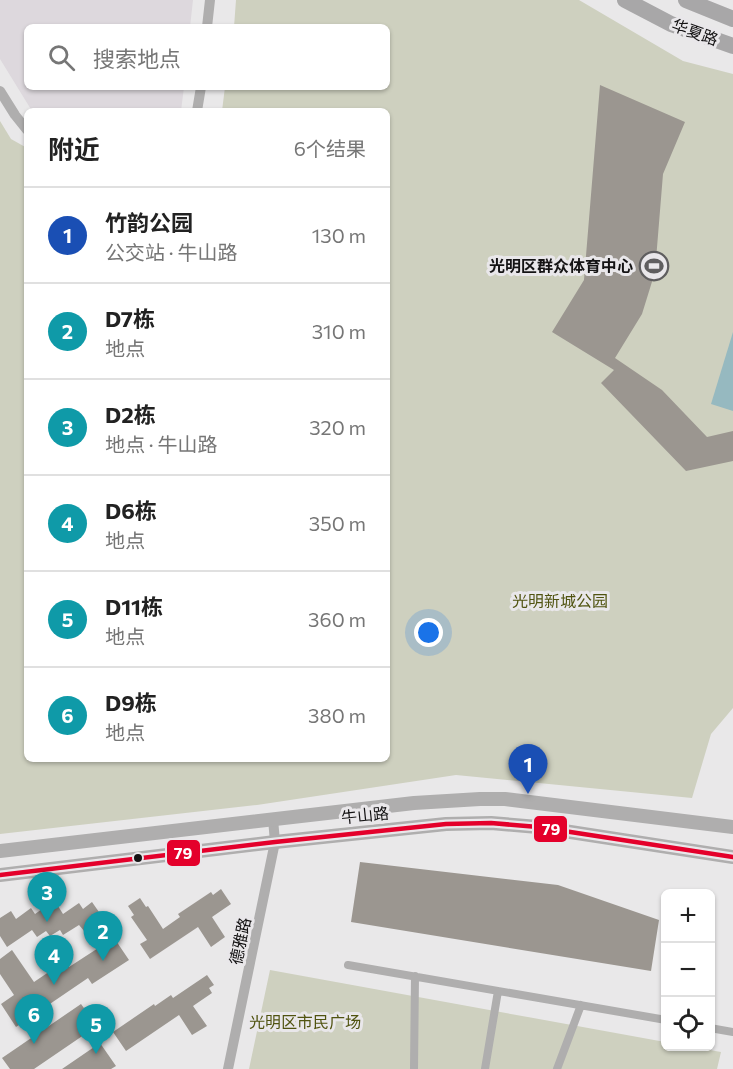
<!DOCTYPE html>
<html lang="zh">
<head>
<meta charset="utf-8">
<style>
  :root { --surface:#fff; --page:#f6f6f6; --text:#222; --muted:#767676; --line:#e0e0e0; --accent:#111827 }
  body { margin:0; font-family:Commissioner,"Noto Sans SC",sans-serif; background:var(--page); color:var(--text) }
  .controls { position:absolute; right:18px; bottom:18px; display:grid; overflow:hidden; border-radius:9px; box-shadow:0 2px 4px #0004 }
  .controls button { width:54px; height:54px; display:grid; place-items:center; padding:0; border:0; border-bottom:2px solid var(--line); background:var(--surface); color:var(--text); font:30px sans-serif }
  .you { position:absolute; left:429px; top:633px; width:21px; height:21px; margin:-15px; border:4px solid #fff; border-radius:50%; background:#1a73e8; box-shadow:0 0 0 9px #1a73e833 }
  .badge { display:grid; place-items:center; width:39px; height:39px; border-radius:50%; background:var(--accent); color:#fff; font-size:20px; font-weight:700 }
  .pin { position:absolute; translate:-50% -50px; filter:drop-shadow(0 2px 3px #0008) }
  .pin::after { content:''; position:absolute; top:32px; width:21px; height:18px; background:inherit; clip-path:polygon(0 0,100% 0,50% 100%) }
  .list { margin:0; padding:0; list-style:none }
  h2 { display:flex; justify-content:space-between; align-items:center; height:78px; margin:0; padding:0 24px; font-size:26px }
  h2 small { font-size:20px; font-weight:400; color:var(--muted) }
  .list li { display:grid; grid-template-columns:39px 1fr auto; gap:18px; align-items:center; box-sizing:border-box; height:96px; padding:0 24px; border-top:2px solid var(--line) }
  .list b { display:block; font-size:22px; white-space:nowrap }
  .list p { margin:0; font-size:20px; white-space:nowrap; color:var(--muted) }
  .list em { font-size:20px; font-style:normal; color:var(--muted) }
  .icon { flex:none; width:33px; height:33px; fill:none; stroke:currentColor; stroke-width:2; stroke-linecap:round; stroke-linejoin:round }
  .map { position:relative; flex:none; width:733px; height:1069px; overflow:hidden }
  .search { position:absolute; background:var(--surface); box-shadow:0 2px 4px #0004; left:24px; top:24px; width:366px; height:66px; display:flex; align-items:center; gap:15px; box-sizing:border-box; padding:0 21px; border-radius:9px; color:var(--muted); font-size:22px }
  .panel { position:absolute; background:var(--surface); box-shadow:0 2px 4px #0004; left:24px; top:108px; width:366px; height:654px; border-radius:9px }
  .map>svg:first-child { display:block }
  .built { fill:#ddd8dd }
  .green { fill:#ced0bf }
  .water { fill:#96b9c0 }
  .building { fill:#9b9690 }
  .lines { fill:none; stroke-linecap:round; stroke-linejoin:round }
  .pedestrian { stroke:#afaeae; stroke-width:8 }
  .minor { stroke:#afaeae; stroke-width:10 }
  .tertiary { stroke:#afaeae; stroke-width:14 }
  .primary { stroke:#a8a7a8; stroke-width:16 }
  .bus-1-casing { stroke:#e9e7ea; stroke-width:9 }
  .bus-1 { stroke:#e4002b; stroke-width:4.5 }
  .bus-dot { fill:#141314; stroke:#e9e7ea; stroke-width:2 }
  .labels { text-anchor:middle; stroke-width:6; stroke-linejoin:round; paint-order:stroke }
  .street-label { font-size:16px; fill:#141314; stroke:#e9e7ea }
  .poi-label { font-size:16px; font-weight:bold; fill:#141314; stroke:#e9e7ea; text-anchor:end }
  .park-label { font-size:16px; fill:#505310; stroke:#e9e7ea }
  .line-badge { stroke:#e9e7ea; stroke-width:2 }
  .badge-label { font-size:16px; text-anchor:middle; font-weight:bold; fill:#fff }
</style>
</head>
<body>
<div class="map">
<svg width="733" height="1069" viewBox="0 0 733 1069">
  <rect width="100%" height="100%" fill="#e9e8e9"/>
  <path class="built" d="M0,0H193L190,27H27V87H184L181,111H32L0,59Z"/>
  <path class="green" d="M236,0H579L683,61L733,74V708L711,734L692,798L456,775L257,805L0,834V121L11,139L27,148V759H387V111H222L225,87H387V27H234Z
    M270,970L665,1042L666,1046L693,1047L721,1052L717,1069H249Z"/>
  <path class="water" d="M733,332V411L711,404Z"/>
  <path class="building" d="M600,85L685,122L663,174L655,272L642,314L615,358L662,390L707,437L733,431V461L686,471L601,383L614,370L552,332L584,280Z
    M360,862L558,885L659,920L651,971L351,922Z
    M221,889L231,904L212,917L225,937L211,947L198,927L150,959L140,944L147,940L131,917L134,915L128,906L140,898L146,907L148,906L163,929L180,917L178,914L211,892L213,895Z
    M92,902L108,925L106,926L129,960L92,984L88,978L16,1027L1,1004L14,995L0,974V959L12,950L34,982L65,961L69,967L106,943L94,926L85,932L79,925L63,935L60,930L50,936L46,931L37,937L32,930L7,947L0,936V918L11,911L16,919L31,908L35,914L45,907L48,913L58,906L63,914L79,903L83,909Z
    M207,975L214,985L209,988L212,993L193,1006L207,1026L192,1035L179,1015L126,1051L113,1032L154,1004L155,1006L171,995L173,998Z
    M81,1004L97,1026L34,1069H10L2,1058Z
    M100,1043L116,1066L111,1069H62Z"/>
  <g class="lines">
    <path class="pedestrian" d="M348,965L666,1020
      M710,1028L733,1032
      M414,1069L415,976
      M485,1069L498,991
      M557,1069L581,1005"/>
    <path class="minor" d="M207,27L210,0
      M0,91L15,115L27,130
      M197,111L201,87
      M228,1069L275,842L273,819"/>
    <path class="tertiary" d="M0,851L414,803L480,799H505L733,827
      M0,875L275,842L446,824L491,823L538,827L733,857"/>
    <path class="primary" d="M625,0L671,24L733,46
      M686,0L733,19"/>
    <g class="bus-1-casing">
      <path id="bus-1" d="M0,875L275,842L446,824L491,823L538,827L733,857"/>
    </g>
    <use href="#bus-1" class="bus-1"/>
  </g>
  <defs>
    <g id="stadium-ring" transform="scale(1.5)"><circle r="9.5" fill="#e9e7ea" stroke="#5f5e5f" stroke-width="1.5"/><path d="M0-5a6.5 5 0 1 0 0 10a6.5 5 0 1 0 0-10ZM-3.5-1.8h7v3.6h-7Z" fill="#5f5e5f"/></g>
  </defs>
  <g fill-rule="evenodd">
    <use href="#stadium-ring" x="654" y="266"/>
  </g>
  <circle class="bus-dot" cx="138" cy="858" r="5"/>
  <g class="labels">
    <g class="street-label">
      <text transform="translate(695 32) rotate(20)" y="6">华夏路</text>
      <text transform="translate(365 815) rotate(-6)" y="6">牛山路</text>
      <text transform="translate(240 941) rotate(-78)" y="6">德雅路</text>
    </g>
    <g class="poi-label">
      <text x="633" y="272">光明区群众体育中心</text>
    </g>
    <g class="park-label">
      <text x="560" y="607">光明新城公园</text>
      <text x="305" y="1028">光明区市民广场</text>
    </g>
  </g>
  <g class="line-badge">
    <rect x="533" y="815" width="35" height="28" rx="6" fill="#e4002b"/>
    <rect x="166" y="839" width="35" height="28" rx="6" fill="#e4002b"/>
  </g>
  <g class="badge-label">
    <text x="551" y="835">79</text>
    <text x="183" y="859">79</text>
  </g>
</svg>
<div class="controls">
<button>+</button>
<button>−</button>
<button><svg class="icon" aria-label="locate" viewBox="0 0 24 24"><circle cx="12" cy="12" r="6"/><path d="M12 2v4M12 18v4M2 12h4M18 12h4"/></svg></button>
</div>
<div class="you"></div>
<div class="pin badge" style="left:528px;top:794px;background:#1a4fb4">1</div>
<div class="pin badge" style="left:103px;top:961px;background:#0f9aa8">2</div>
<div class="pin badge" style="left:47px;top:922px;background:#0f9aa8">3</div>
<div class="pin badge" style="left:54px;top:985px;background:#0f9aa8">4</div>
<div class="pin badge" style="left:96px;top:1054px;background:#0f9aa8">5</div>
<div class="pin badge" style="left:34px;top:1044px;background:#0f9aa8">6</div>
<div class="search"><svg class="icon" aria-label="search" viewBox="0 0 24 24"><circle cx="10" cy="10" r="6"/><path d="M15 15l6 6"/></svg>搜索地点</div>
<section class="panel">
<h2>附近<small>6个结果</small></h2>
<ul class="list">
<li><span class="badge" style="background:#1a4fb4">1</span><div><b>竹韵公园</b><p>公交站 · 牛山路</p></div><em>130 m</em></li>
<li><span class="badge" style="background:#0f9aa8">2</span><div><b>D7栋</b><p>地点</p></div><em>310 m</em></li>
<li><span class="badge" style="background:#0f9aa8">3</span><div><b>D2栋</b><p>地点 · 牛山路</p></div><em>320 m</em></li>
<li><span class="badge" style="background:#0f9aa8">4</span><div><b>D6栋</b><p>地点</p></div><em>350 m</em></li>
<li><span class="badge" style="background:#0f9aa8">5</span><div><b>D11栋</b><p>地点</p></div><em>360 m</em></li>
<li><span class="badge" style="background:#0f9aa8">6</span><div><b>D9栋</b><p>地点</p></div><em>380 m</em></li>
</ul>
</section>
</div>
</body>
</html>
